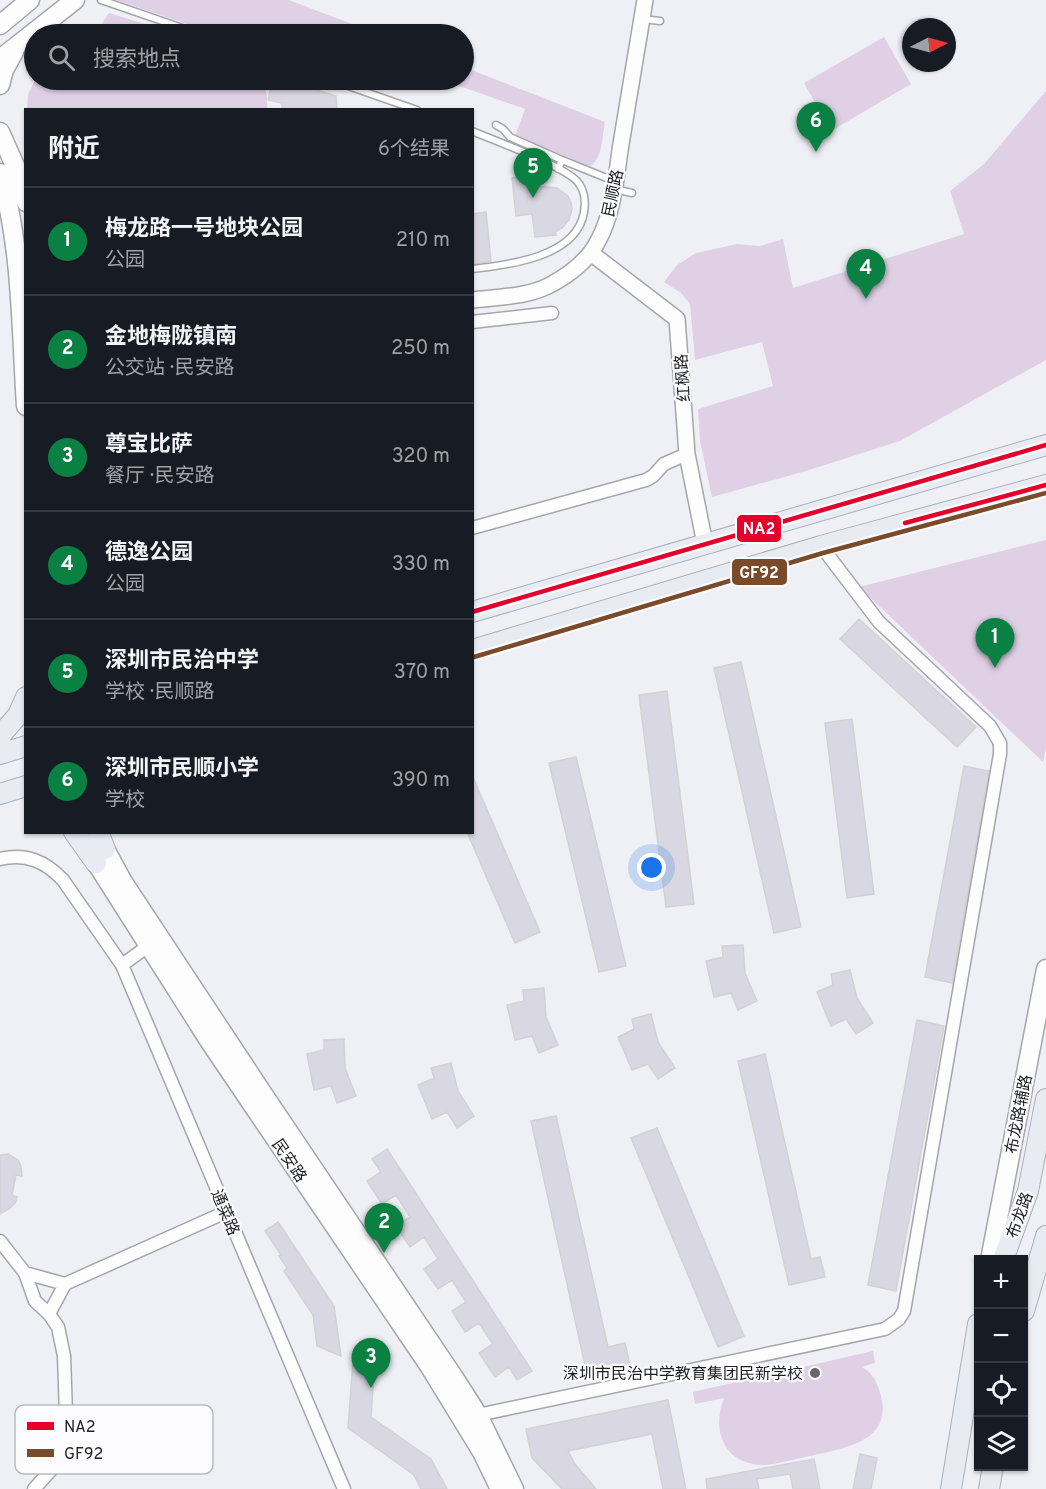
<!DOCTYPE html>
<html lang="zh">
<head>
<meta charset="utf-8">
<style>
  :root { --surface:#171b24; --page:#20242c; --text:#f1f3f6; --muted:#9ea1a6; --line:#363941; --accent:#0b8043 }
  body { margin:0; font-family:Overpass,"Noto Sans SC",sans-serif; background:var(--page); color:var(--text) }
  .controls { position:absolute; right:18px; bottom:18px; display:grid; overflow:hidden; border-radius:0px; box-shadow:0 2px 4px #0004 }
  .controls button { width:54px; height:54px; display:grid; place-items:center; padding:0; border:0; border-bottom:2px solid var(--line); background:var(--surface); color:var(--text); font:30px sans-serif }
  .compass { position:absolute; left:902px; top:18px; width:54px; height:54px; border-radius:50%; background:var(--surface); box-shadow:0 2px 4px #0004; rotate:84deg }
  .you { position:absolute; left:652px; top:868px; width:21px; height:21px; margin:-15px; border:4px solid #fff; border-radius:50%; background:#1a73e8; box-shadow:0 0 0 9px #1a73e833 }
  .badge { display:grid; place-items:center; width:39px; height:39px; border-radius:50%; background:var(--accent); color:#fff; font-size:20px; font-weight:700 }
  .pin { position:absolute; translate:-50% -50px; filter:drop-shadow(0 2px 3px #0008) }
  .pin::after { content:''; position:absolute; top:32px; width:21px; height:18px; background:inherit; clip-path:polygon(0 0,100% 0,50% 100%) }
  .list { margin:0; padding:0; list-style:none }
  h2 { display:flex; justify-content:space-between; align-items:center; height:78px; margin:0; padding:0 24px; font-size:26px }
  h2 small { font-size:20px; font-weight:400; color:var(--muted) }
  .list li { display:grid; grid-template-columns:39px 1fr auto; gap:18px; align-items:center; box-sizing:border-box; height:108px; padding:0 24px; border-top:2px solid var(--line) }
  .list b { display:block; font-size:22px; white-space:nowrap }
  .list p { margin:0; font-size:20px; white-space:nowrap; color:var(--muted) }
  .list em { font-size:20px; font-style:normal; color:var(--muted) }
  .icon { flex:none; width:33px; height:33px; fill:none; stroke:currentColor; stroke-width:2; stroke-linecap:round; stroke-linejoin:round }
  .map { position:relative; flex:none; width:1046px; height:1489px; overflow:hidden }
  .search { position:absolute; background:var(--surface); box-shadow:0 2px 4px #0004; left:24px; top:24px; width:450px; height:66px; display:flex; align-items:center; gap:15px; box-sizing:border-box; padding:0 21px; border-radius:33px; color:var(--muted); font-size:22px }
  .panel { position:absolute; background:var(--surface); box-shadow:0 2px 4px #0004; left:24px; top:108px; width:450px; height:726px; border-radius:0px }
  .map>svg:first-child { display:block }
  .green { fill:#e0d0e6 }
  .building { fill:#d9d7e1; stroke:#d2d2d6; stroke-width:1.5 }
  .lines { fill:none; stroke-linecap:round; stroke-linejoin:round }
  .service-casing { stroke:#a5a6aa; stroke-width:9 }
  .minor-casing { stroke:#a5a6aa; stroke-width:15 }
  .tertiary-casing { stroke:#a5a6aa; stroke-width:18 }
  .secondary-casing { stroke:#a5a6aa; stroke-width:21 }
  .primary-casing { stroke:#a9b0bb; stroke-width:22 }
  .service { stroke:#fdfdfe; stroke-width:6 }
  .minor { stroke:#fdfdfe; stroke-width:12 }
  .tertiary { stroke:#fdfdfe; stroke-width:15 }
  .secondary { stroke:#fdfdfe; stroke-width:18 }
  .primary { stroke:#e8ecf2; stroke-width:20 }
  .bus-1-casing { stroke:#fcfcfe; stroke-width:9 }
  .bus-2-casing { stroke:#fcfcfe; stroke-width:9 }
  .bus-1 { stroke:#e4002b; stroke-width:4.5 }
  .bus-2 { stroke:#7a4b2a; stroke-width:4.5 }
  .poi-dot { fill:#67686c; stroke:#fcfcfe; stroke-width:2 }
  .labels { text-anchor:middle; stroke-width:4.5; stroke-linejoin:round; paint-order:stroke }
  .street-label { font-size:16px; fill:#1e1f22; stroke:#fcfcfe }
  .poi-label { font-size:16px; fill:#1e1f22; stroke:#fcfcfe; text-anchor:end }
  .key { fill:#fcfcfe; stroke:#b9babc; stroke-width:1.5 }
  .key-label { font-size:16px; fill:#1e1f22 }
  .line-badge { stroke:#fcfcfe; stroke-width:2 }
  .badge-label { font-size:16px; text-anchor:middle; font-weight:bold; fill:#fff }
</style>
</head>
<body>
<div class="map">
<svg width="1046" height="1489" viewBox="0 0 1046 1489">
  <rect width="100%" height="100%" fill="#eff0f5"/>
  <path class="green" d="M116,0H289L378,34H316L303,30L301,34H217Z
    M109,13L162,29L160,31L129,34H103L102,23Z
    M884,37L911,84L831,131L804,83Z
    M464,67L605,122C602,137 603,156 591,166L586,165L515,136L525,109L442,80H464Z
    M35,80H262L267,95V109H27L28,94Z
    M1046,91V360L900,441L806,471L712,497L700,441L698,409L773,386L762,342L695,360L690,304L681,293L664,282L677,265L696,253L737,244L760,246L783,239L793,288L964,234L950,191L984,164Z
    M1046,540V748L1043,762L859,587Z
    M873,1351L875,1363L862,1367C873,1373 878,1384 881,1396C892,1439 849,1447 819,1454C804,1457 789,1461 774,1464C730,1471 709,1437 724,1398L695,1404L693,1392Z"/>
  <path class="building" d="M277,80H284L336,96L337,110H282V103L268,100L271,87L274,88Z
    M534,175L535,186L557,188L568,196L571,203L572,209L569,220L562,228L555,232L556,235L535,237L532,214L516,216L512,178Z
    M486,212L491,261L472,264V214Z
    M859,619L976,727L957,747L840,639Z
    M741,662L801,927L774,933L714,668Z
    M667,691L694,904L666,907L639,695Z
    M852,719L874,894L847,898L825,723Z
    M576,757L626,966L599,972L549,763Z
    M964,766L989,771L952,983L925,977Z
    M472,775L540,932L515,943L467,832H472Z
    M743,945L745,973L757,1001L738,1010L731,993L714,997L706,961L723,957L722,946Z
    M850,970L857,998L873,1023L856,1034L846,1019L831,1026L817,992L833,985L831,974Z
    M544,988L546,1017L558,1045L539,1053L532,1036L515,1040L507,1005L524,1001L523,990Z
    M651,1014L658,1042L675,1068L658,1079L648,1064L632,1070L618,1037L634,1029L632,1019Z
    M917,1020L944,1026L896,1291L868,1285Z
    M344,1039L345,1068L356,1096L337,1103L331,1086L314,1090L307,1054L324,1050V1040Z
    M765,1054L811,1259L820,1257L825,1277L789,1285L738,1061Z
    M451,1063L458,1091L474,1116L457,1128L447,1112L432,1119L418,1085L434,1078L431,1068Z
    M556,1116L608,1347L625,1343L631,1369L588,1379L531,1121Z
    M657,1128L744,1336L718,1347L631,1138Z
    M387,1149L532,1371L517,1380L509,1367L495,1377L479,1353L493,1344L479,1323L465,1332L452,1311L466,1302L452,1280L438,1289L424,1269L438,1259L424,1237L410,1247L396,1226L410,1217L396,1195L382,1204L367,1181L381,1172L372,1159Z
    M8,1154L18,1160L21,1166L22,1176L16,1175L12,1195L17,1197L15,1203L9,1209L0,1214V1155Z
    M278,1222L334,1306L341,1356L317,1346L313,1315L284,1271L287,1268L279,1256L281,1255L265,1231Z
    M353,1361L374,1373L371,1417L431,1459L447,1489H421L414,1475L348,1428Z
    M668,1400L686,1489H663L652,1434L568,1451L575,1464L596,1489H562L532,1458L526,1429Z
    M860,1454L877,1458L871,1489H853Z
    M814,1459L820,1489H793L790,1474L757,1479L759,1489H707L706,1479Z"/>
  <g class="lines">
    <g class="service-casing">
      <path id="service" d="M101,0L200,34
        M643,19L660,21
        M331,80L417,110
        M496,125L503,129L510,137L562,160L558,169
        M472,131C496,141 561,165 577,181C584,189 586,201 584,212C577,257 509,265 472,269
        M562,160L614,181
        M615,189L632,193"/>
    </g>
    <g class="minor-casing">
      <path id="minor" d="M472,322L552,313
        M472,528L646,480L653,476L664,464L687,454
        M0,859C26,853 45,861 63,880L122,965
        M148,946L122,965L344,1489
        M0,1241L25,1273L35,1301L49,1314L58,1327L64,1356L66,1414L62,1450L51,1470L34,1489
        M25,1273L65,1284
        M49,1314L65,1284L226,1212
        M478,1415L885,1329L899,1319L904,1311L1000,754V743L990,726L879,622L821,546"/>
    </g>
    <g class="tertiary-casing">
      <path id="tertiary" d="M591,253L677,319L687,454L705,544
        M472,300C499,297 529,297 552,284C570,274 589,259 598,241C614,212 616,176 621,144C629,96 637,48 645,0"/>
    </g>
    <g class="secondary-casing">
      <path id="secondary" d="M0,25L30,0
        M0,59L75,0
        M0,85L4,70L14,52
        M0,132L16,168L26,202
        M0,173C22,245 21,331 26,406
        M98,836L123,882L263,1094L453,1376L478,1415L514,1489
        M88,850L210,1042L430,1367L482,1452L500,1489
        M990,1260L1046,969"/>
    </g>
    <g class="primary-casing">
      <path id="primary" d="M472,612L1046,445
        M472,650L821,546L1046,485
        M0,736L18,715L26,697
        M0,754L26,746
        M0,794L26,786
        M74,832L96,863
        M98,832L105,849
        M1003,1260L1028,1191L1046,1099
        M1024,1311L1046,1236
        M951,1489L978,1324
        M989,1489L993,1466"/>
    </g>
    <use href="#service" class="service"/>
    <use href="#minor" class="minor"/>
    <use href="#tertiary" class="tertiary"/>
    <use href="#secondary" class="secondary"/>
    <use href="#primary" class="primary"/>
    <g class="bus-1-casing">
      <path id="bus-1" d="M905,523L1046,485
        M472,612L1046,445"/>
    </g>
    <g class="bus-2-casing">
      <path id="bus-2" d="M474,657L823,553L1046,493"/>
    </g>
    <use href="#bus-1" class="bus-1"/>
    <use href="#bus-2" class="bus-2"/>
  </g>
  <circle class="poi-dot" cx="815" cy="1373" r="6"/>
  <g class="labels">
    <g class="street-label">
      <text transform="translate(612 193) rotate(-78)" y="6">民顺路</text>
      <text transform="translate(682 378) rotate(-94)" y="6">红枫路</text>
      <text transform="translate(1018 1114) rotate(-79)" y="6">布龙路辅路</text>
      <text transform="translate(290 1160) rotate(56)" y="6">民安路</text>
      <text transform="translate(226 1212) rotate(67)" y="6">通菜路</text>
      <text transform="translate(1019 1215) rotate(-70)" y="6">布龙路</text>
    </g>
    <g class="poi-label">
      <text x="803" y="1379">深圳市民治中学教育集团民新学校</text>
    </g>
  </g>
  <rect x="15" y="1405" width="198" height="69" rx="9" class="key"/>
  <rect x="27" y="1422" width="27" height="8" fill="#e4002b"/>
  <rect x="27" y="1449" width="27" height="8" fill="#7a4b2a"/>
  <g class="key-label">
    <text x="64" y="1432">NA2</text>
    <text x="64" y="1459">GF92</text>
  </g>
  <g class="line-badge">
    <rect x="736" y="514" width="46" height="29" rx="6" fill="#e4002b"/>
    <rect x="731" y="558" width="57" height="28" rx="6" fill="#7a4b2a"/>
  </g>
  <g class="badge-label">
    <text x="759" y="534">NA2</text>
    <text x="759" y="578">GF92</text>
  </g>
</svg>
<div class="controls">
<button>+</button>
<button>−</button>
<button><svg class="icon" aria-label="locate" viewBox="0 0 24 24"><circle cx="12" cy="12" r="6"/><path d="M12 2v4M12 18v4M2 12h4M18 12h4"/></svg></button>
<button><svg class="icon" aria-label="layers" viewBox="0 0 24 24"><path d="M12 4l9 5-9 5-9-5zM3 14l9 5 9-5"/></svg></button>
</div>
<svg class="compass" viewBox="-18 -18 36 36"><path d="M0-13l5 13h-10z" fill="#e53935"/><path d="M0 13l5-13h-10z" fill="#9ea1a6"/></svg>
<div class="you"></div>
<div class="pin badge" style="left:995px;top:668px">1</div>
<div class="pin badge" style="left:384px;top:1253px">2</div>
<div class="pin badge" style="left:371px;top:1388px">3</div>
<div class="pin badge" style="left:866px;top:299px">4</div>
<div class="pin badge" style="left:533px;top:198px">5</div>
<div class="pin badge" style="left:816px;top:152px">6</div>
<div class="search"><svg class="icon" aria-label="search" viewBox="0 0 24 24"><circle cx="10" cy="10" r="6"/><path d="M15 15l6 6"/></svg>搜索地点</div>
<section class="panel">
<h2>附近<small>6个结果</small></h2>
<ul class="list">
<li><span class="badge">1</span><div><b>梅龙路一号地块公园</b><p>公园</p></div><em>210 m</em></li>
<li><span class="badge">2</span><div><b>金地梅陇镇南</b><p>公交站 · 民安路</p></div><em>250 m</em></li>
<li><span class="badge">3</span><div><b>尊宝比萨</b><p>餐厅 · 民安路</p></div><em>320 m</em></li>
<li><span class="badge">4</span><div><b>德逸公园</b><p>公园</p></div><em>330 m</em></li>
<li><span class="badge">5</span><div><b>深圳市民治中学</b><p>学校 · 民顺路</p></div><em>370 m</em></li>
<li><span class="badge">6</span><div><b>深圳市民顺小学</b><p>学校</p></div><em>390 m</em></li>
</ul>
</section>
</div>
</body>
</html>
